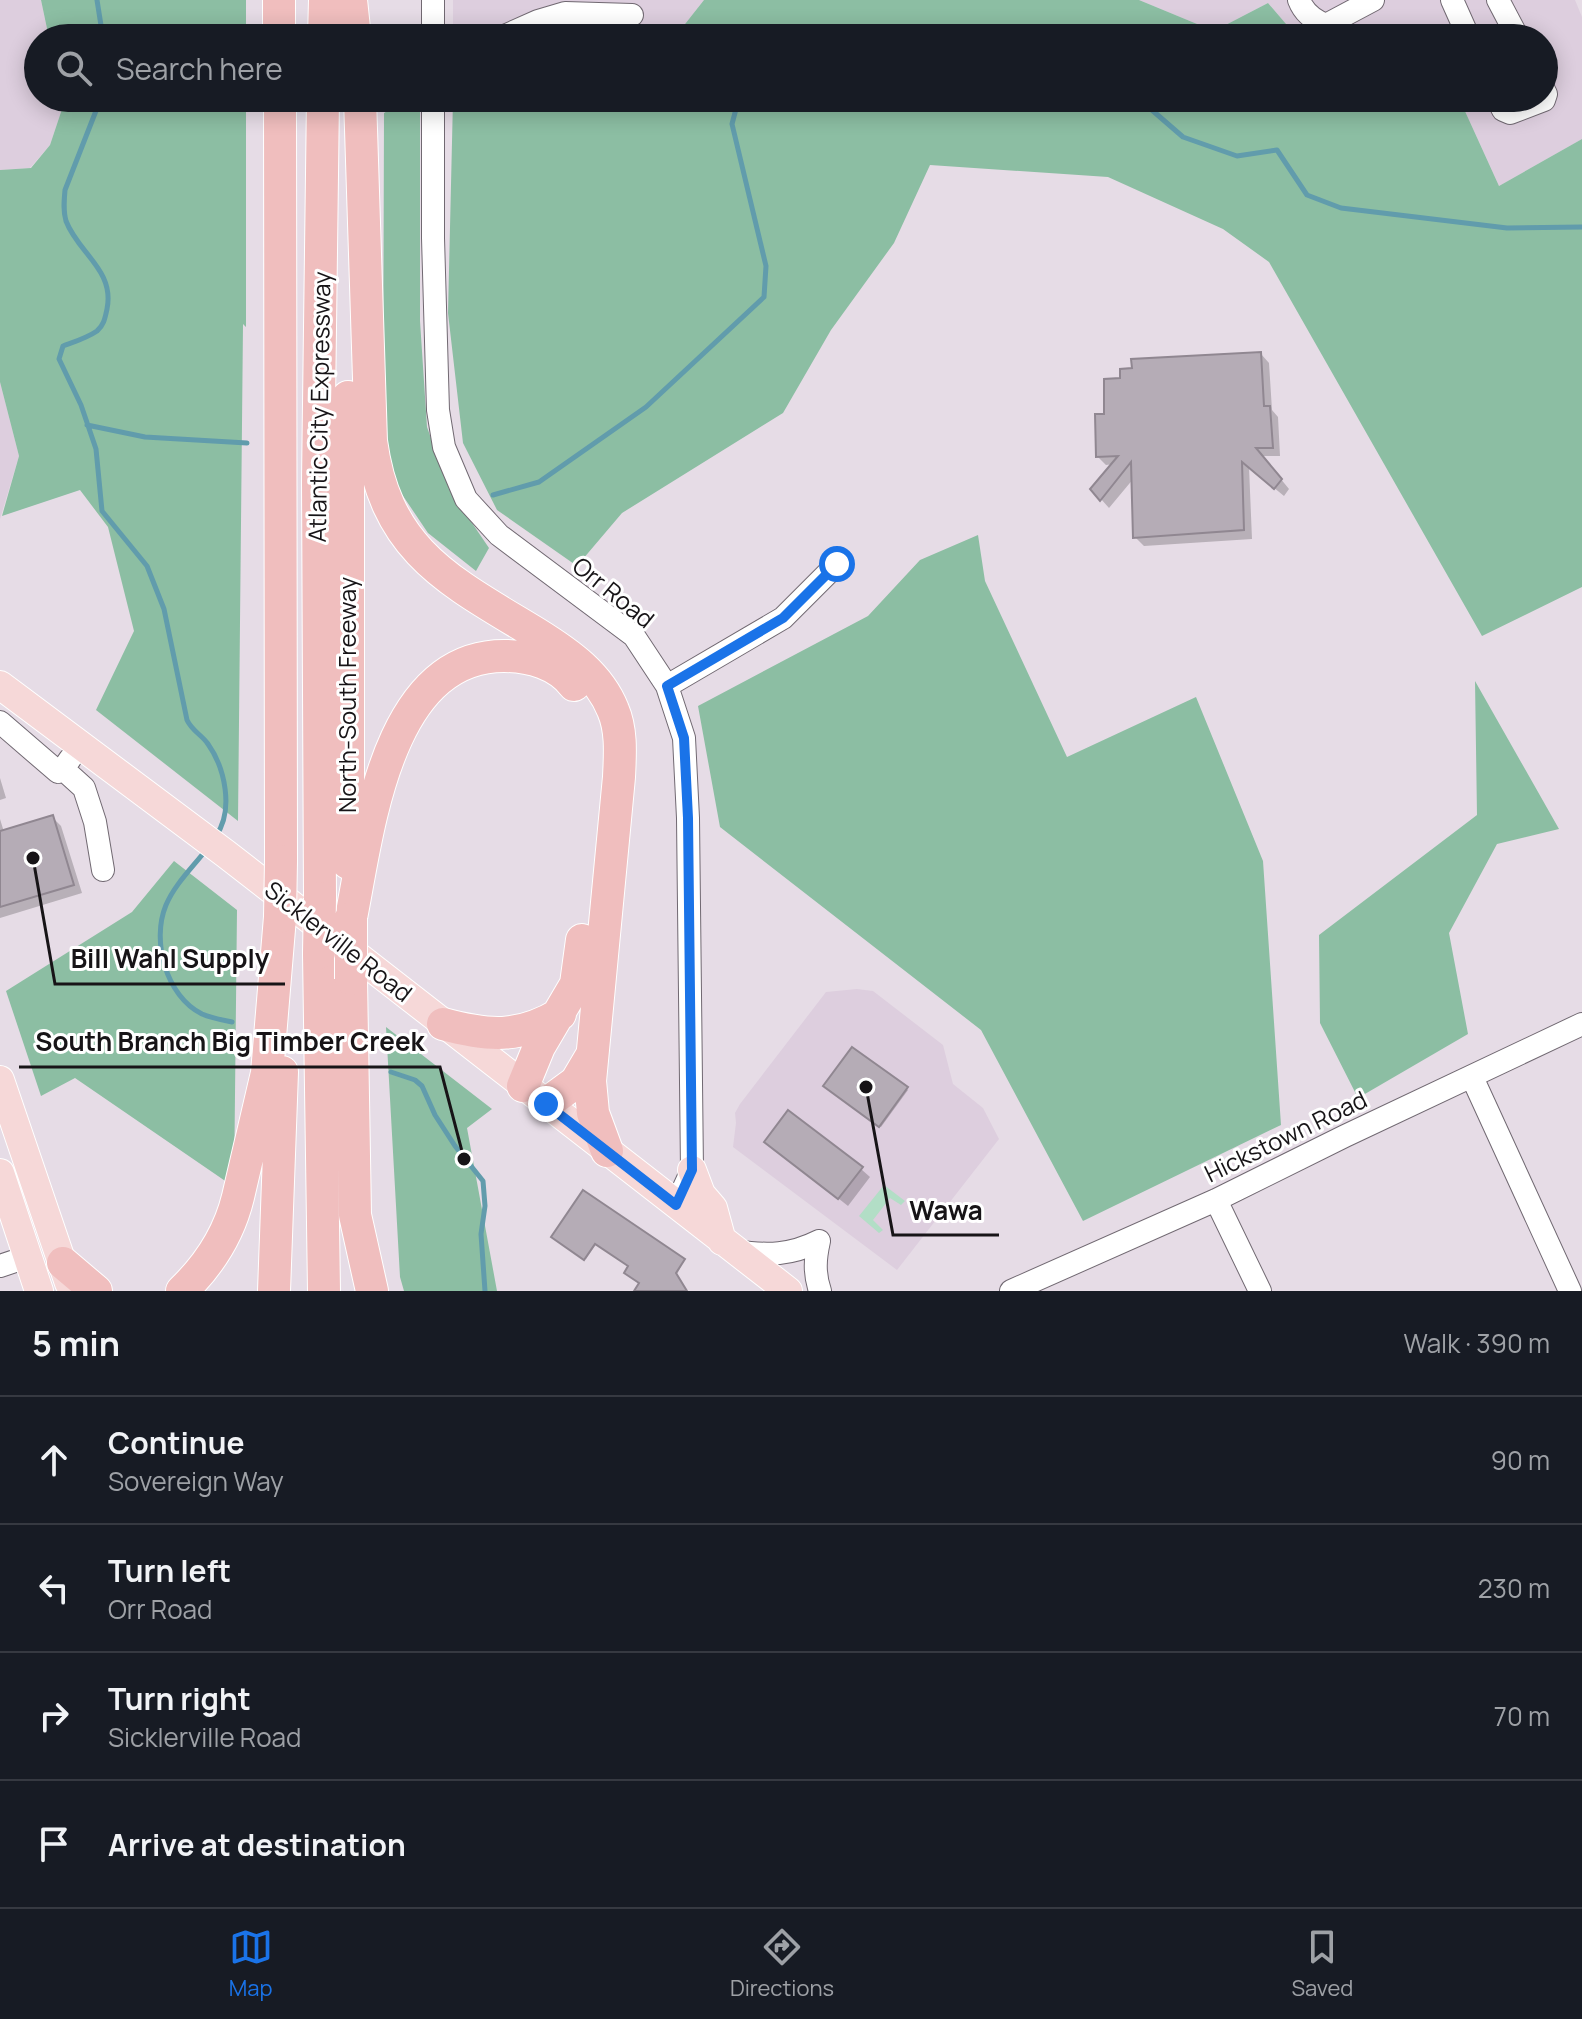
<!DOCTYPE html>
<html lang="en">
<head>
<meta charset="utf-8">
<style>
  :root { --surface:#171b24; --page:#20242c; --text:#f1f3f6; --muted:#9ea1a6; --line:#363941; --accent:#1a73e8 }
  body { margin:0; font-family:Manrope,sans-serif; background:var(--page); color:var(--text) }
  .stop { position:absolute; width:24px; height:24px; margin:-18px; border:6px solid #1a73e8; border-radius:50%; background:#fff }
  .stop.end { background:#1a73e8; border-color:#fff; box-shadow:0 2px 8px #0008 }
  .list { margin:0; padding:0; list-style:none }
  h2 { display:flex; justify-content:space-between; align-items:center; height:104px; margin:0; padding:0 32px; font-size:34px }
  h2 small { font-size:26px; font-weight:400; color:var(--muted) }
  .list li { display:grid; grid-template-columns:52px 1fr auto; gap:24px; align-items:center; box-sizing:border-box; height:128px; padding:0 32px; border-top:2px solid var(--line) }
  .list b { display:block; font-size:30px; white-space:nowrap }
  .list p { margin:0; font-size:26px; white-space:nowrap; color:var(--muted) }
  .list em { font-size:26px; font-style:normal; color:var(--muted) }
  .icon { flex:none; width:44px; height:44px; fill:none; stroke:currentColor; stroke-width:2; stroke-linecap:round; stroke-linejoin:round }
  .map { position:relative; flex:none; width:1582px; height:1291px; overflow:hidden }
  .search { position:absolute; background:var(--surface); box-shadow:0 4px 20px #0003; left:24px; right:24px; top:24px; height:88px; display:flex; align-items:center; gap:20px; box-sizing:border-box; padding:0 28px; border-radius:44px; color:var(--muted); font-size:30px }
  .sheet { height:616px; background:var(--surface) }
  nav { display:flex; justify-content:space-around; align-items:center; box-sizing:border-box; height:112px; border-top:2px solid var(--line); background:var(--surface); font-size:22px; color:var(--muted) }
  nav a { display:grid; justify-items:center; gap:4px }
  nav .on { color:var(--accent) }
  .map>svg:first-child { display:block }
  .built { fill:#ddcede }
  .green { fill:#b2dec6 }
  .forest { fill:#8cbea3 }
  .shadow { fill:#0003 }
  .lines { fill:none; stroke-linecap:round; stroke-linejoin:round }
  .stream { stroke:#619cac; stroke-width:5 }
  .building { fill:#b5acb6; stroke:#908791; stroke-width:2 }
  .minor-casing { stroke:#716972; stroke-width:24 }
  .major-casing { stroke:#fff; stroke-width:30 }
  .highway-casing { stroke:#fff; stroke-width:34 }
  .minor { stroke:#fff; stroke-width:22 }
  .major { stroke:#f6d8d8; stroke-width:28 }
  .highway { stroke:#f0bebe; stroke-width:32 }
  .highway-bridge-casing { stroke:#fff; stroke-width:34; stroke-linecap:butt }
  .highway-bridge { stroke:#f0bebe; stroke-width:32 }
  .route { stroke:#1a73e8; stroke-width:10 }
  .labels { text-anchor:middle; stroke-width:6; stroke-linejoin:round; paint-order:stroke }
  .street-label { font-size:24px; fill:#171417; stroke:#fff }
  .leader { fill:none; stroke:#171417; stroke-width:3 }
  .callout-dot { fill:#171417; stroke:#fff; stroke-width:3 }
  .callout-label { font-size:26px; text-anchor:middle; font-weight:bold; fill:#171417; stroke:#fff; stroke-width:6; stroke-linejoin:round; paint-order:stroke }
</style>
</head>
<body>
<div class="map">
<svg width="1582" height="1291" viewBox="0 0 1582 1291">
  <rect width="100%" height="100%" fill="#e6dce6"/>
  <path class="built" d="M0,0H41L49,38H38V98H62L64,103L50,145L30,168L0,170Z
    M453,0H704L674,38H453Z
    M1139,0H1575L1582,17V139L1499,186L1459,98H1544V38H1298L1268,3L1214,31Z
    M0,382L19,456L0,519Z
    M857,989L873,991L943,1045L953,1084L983,1108L999,1139L897,1270L733,1147L736,1123L735,1113L740,1104L826,992Z"/>
  <path class="green" d="M884,1185L905,1201L901,1205L890,1198L873,1220L883,1230L879,1233L859,1216Z"/>
  <path class="forest" d="M41,0H246V38H49Z
    M704,0H1139L1214,31L1268,3L1298,38H674Z
    M62,98H246V327L243,324L238,821L96,710L134,631L108,527L80,490L2,516L19,456L0,382V170L31,168L50,145L64,103Z
    M410,98H420V321L427,427L449,489L489,548L476,571L428,533L397,487L383,439L384,113Z
    M1459,98L1499,186L1582,139V587L1482,636L1269,262L1223,229L1108,177L930,165L894,243L831,330L783,413L622,513L577,566L497,510L463,443L448,313L453,99Z
    M978,535L985,581L1067,757L1196,697L1263,861L1281,1125L1083,1221L981,1030L720,827L698,706L868,616L920,560Z
    M1475,681L1559,829L1497,844L1449,933L1468,1034L1358,1098L1320,1023L1319,935L1477,815Z
    M174,861L237,910L234,1187L75,1078L41,1096L6,991L132,912Z
    M386,1027L492,1109L467,1128L497,1291H404L400,1277Z"/>
  <path class="shadow" d="M1261,354L1269,363L1272,410L1278,417L1280,456H1262L1289,489L1284,496L1249,467L1252,539L1144,546L1135,537L1134,478L1109,508L1101,499L1114,464L1106,465L1097,456L1106,416Z
    M0,778L6,798L0,800Z
    M53,818L61,826L82,893L0,918V819L4,832Z
    M853,1049L908,1090L881,1127L826,1086Z
    M767,1142L861,1169L870,1177L848,1206Z
    M584,1192L684,1261L676,1276L685,1291H654L630,1266L597,1243L586,1259L554,1236Z"/>
  <g class="lines">
    <path class="stream" d="M97,0L103,38
      M101,98L65,190C64,201 63,211 66,221C78,253 115,270 107,309C105,318 104,325 97,331C87,338 74,342 63,346L59,359L81,405L96,449L102,511L147,566L164,609L187,720C192,731 202,735 208,744C225,768 234,810 216,836
      M1138,98L1183,137L1237,156L1277,150L1307,195L1341,208L1507,228L1582,227
      M87,425L145,437L247,443
      M493,495L539,482L646,407L764,297L766,266L732,124L736,109L800,98
      M206,850C192,868 175,884 166,905C151,941 166,996 202,1014C211,1018 222,1020 232,1022
      M391,1072L415,1080L422,1086L435,1115L455,1146L483,1181L485,1206L481,1234L485,1291"/>
  </g>
  <path class="building" d="M1261,352L1264,406H1270L1273,448H1256L1282,479L1274,489L1242,462L1244,530L1133,538L1131,462L1100,501L1090,489L1118,456L1096,457L1095,414H1104V379L1120,378V369L1132,368L1131,359Z
    M53,815L74,885L0,907V831Z
    M852,1047L908,1087L879,1127L823,1086Z
    M788,1110L863,1167L838,1199L764,1142Z
    M583,1190L685,1259L676,1273L687,1291H634L639,1283L624,1273L628,1266L595,1244L584,1260L551,1237Z"/>
  <g class="lines">
    <g class="minor-casing">
      <path id="minor" d="M433,0V38
        M1299,0C1304,13 1313,20 1326,25L1373,0
        M1452,0L1469,38
        M1498,0L1518,38
        M500,38L538,21L565,13L632,15
        M433,98V238L438,410L444,447L466,499L499,535L634,636L667,686L684,738L688,818L692,1170L676,1205
        M1497,98L1503,110L1510,113L1544,100L1546,94L1544,90
        M667,686L783,618L837,564
        M0,722L58,772L63,769L70,759
        M63,769L84,788L95,822L103,870
        M1472,1077L1570,1291
        M1216,1200L1260,1291
        M819,1241C815,1259 814,1273 820,1291
        M736,1251C768,1256 791,1255 819,1241
        M0,1266L27,1257
        M1011,1291L1216,1200L1345,1136L1582,1024"/>
    </g>
    <g class="major-casing">
      <path id="major" d="M0,685L226,854L788,1291
        M0,1080L69,1283
        M692,1170L701,1194L713,1208L722,1241
        M0,1173L39,1291"/>
    </g>
    <g class="highway-casing">
      <path id="highway" d="M279,0V38
        M351,0L355,38
        M324,38L325,0
        M280,98L281,861
        M360,98L371,441C386,552 450,581 537,634C569,654 599,675 613,710C622,731 620,755 619,777L590,1081L593,1113L607,1151
        M348,863V397
        M320,898L318,481L323,98
        M351,918C368,832 386,656 504,656C530,656 558,664 574,685
        M319,953L324,1291
        M351,979L355,1215L372,1291
        M443,1024C488,1036 518,1039 560,1014
        M523,1086L539,1047L576,984L582,940
        M546,1104L576,1082L592,1055
        M63,1263L96,1291
        M182,1291C209,1265 229,1234 238,1197L267,1073L280,917
        M274,1291L282,1072"/>
    </g>
    <use href="#minor" class="minor"/>
    <use href="#major" class="major"/>
    <use href="#highway" class="highway"/>
    <g class="highway-bridge-casing">
      <path id="highway-bridge" d="M280,917L281,861
        M351,918V979
        M319,953L320,898"/>
    </g>
    <use href="#highway-bridge" class="highway-bridge"/>
  </g>
  <g class="lines">
    <path class="route" d="M546,1104L676,1205L692,1170L688,818L684,738L667,686L783,618L837,564"/>
  </g>
  <g class="labels">
    <g class="street-label">
      <text transform="translate(320 407) rotate(-89)" y="8">Atlantic City Expressway</text>
      <text transform="translate(613 593) rotate(39)" y="8">Orr Road</text>
      <text transform="translate(348 695) rotate(-90)" y="8">North-South Freeway</text>
      <text transform="translate(338 942) rotate(38)" y="8">Sicklerville Road</text>
      <text transform="translate(1286 1137) rotate(-26)" y="8">Hickstown Road</text>
    </g>
  </g>
  <path class="leader" d="M33 858L55 984H285M464 1159L440 1067H19M866 1087L893 1235H999"/>
  <g class="callout-dot">
    <circle cx="33" cy="858" r="8"/>
    <circle cx="464" cy="1159" r="8"/>
    <circle cx="866" cy="1087" r="8"/>
  </g>
  <g class="callout-label">
    <text x="170" y="968">Bill Wahl Supply</text>
    <text x="230" y="1051">South Branch Big Timber Creek</text>
    <text x="946" y="1220">Wawa</text>
  </g>
</svg>
<div class="stop" style="left:837px;top:564px"></div>
<div class="stop end" style="left:546px;top:1104px"></div>
<div class="search"><svg class="icon" aria-label="search" viewBox="0 0 24 24"><circle cx="10" cy="10" r="6"/><path d="M15 15l6 6"/></svg>Search here</div>
</div>
<section class="sheet">
<h2>5 min<small>Walk · 390 m</small></h2>
<ul class="list">
<li><svg class="icon" aria-label="ahead" viewBox="0 0 24 24"><path d="M12 20V5M6 11l6-6 6 6"/></svg><div><b>Continue</b><p>Sovereign Way</p></div><em>90 m</em></li>
<li><svg class="icon" aria-label="left" viewBox="0 0 24 24"><path d="M17 20v-9H6M10 6l-5 5 5 5"/></svg><div><b>Turn left</b><p>Orr Road</p></div><em>230 m</em></li>
<li><svg class="icon" aria-label="right" viewBox="0 0 24 24"><path d="M7 20v-9h11M14 6l5 5-5 5"/></svg><div><b>Turn right</b><p>Sicklerville Road</p></div><em>70 m</em></li>
<li><svg class="icon" aria-label="arrive" viewBox="0 0 24 24"><path d="M6 21V4h12l-3 4 3 4H6"/></svg><div><b>Arrive at destination</b></div></li>
</ul>
</section>
<nav>
<a class="on"><svg class="icon" aria-label="map" viewBox="0 0 24 24"><path d="M3 6l6-2 6 2 6-2v14l-6 2-6-2-6 2zM9 4v14M15 6v14"/></svg>Map</a>
<a><svg class="icon" aria-label="directions" viewBox="0 0 24 24"><path d="M12 3l9 9-9 9-9-9zM9 14v-3h6M13 9l2 2-2 2"/></svg>Directions</a>
<a><svg class="icon" aria-label="saved" viewBox="0 0 24 24"><path d="M7 4h10v16l-5-4-5 4z"/></svg>Saved</a>
</nav>
</body>
</html>
